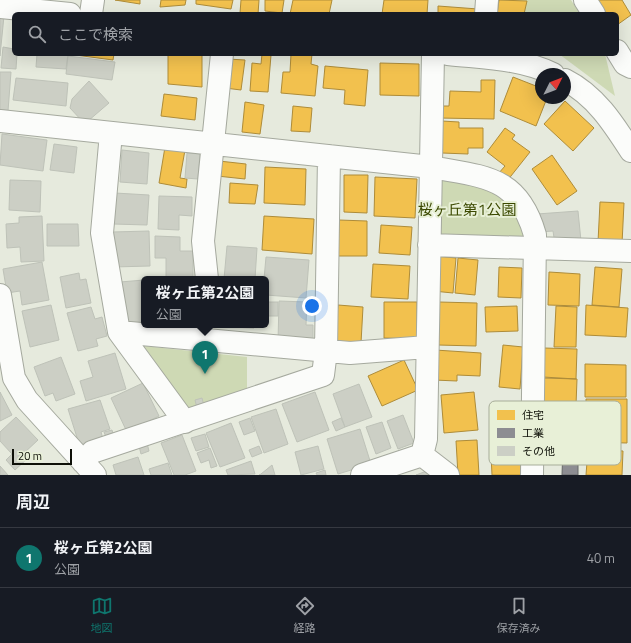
<!DOCTYPE html>
<html lang="ja">
<head>
<meta charset="utf-8">
<style>
  :root { --surface:#171b24; --page:#242831; --text:#f1f3f6; --muted:#9ea1a6; --line:#363941; --accent:#0f766e }
  body { margin:0; font-family:"Titillium Web","Noto Sans JP",sans-serif; background:var(--page); color:var(--text) }
  .compass { position:absolute; left:535px; top:68px; width:36px; height:36px; border-radius:50%; background:var(--surface); box-shadow:0 4px 16px #0002; rotate:48deg }
  .scale { position:absolute; left:12px; bottom:10px; width:60px; box-sizing:border-box; padding-left:4px; border:2px solid #0e1008; border-top:0; font-size:11px; line-height:14px; white-space:nowrap; color:#0e1008; -webkit-text-stroke:3px #e8f0d7; paint-order:stroke }
  .you { position:absolute; left:312px; top:306px; width:14px; height:14px; margin:-10px; border:3px solid #fff; border-radius:50%; background:#1a73e8; box-shadow:0 0 0 6px #1a73e833 }
  .badge { display:grid; place-items:center; width:26px; height:26px; border-radius:50%; background:var(--accent); color:#fff; font-size:13px; font-weight:700 }
  .pin { position:absolute; translate:-50% -33px; filter:drop-shadow(0 1px 2px #0008) }
  .pin::after { content:''; position:absolute; top:21px; width:14px; height:12px; background:inherit; clip-path:polygon(0 0,100% 0,50% 100%) }
  .popup { position:absolute; left:141px; top:276px; width:128px; height:52px; box-sizing:border-box; display:grid; place-content:center; border-radius:6px; background:var(--surface); filter:drop-shadow(0 1px 3px #0005); font-size:13px; white-space:nowrap; color:var(--muted) }
  .popup b { font-size:15px; color:var(--text) }
  .popup::after { content:''; position:absolute; left:50%; top:100%; margin-left:-8px; border:8px solid transparent; border-top-color:var(--surface) }
  .list { margin:0; padding:0; list-style:none }
  h2 { display:flex; justify-content:space-between; align-items:center; height:52px; margin:0; padding:0 16px; font-size:17px }
  h2 small { font-size:13px; font-weight:400; color:var(--muted) }
  .list li { display:grid; grid-template-columns:26px 1fr auto; gap:12px; align-items:center; box-sizing:border-box; height:60px; padding:0 16px; border-top:1px solid var(--line) }
  .list b { display:block; font-size:15px; white-space:nowrap }
  .list p { margin:0; font-size:13px; white-space:nowrap; color:var(--muted) }
  .list em { font-size:13px; font-style:normal; color:var(--muted) }
  .icon { flex:none; width:22px; height:22px; fill:none; stroke:currentColor; stroke-width:2; stroke-linecap:round; stroke-linejoin:round }
  .map { position:relative; flex:none; width:631px; height:475px; overflow:hidden }
  .search { position:absolute; background:var(--surface); box-shadow:0 4px 16px #0002; left:12px; right:12px; top:12px; height:44px; display:flex; align-items:center; gap:10px; box-sizing:border-box; padding:0 14px; border-radius:6px; color:var(--muted); font-size:15px }
  .sheet { height:112px; background:var(--surface) }
  nav { display:flex; justify-content:space-around; align-items:center; box-sizing:border-box; height:56px; border-top:1px solid var(--line); background:var(--surface); font-size:11px; color:var(--muted) }
  nav a { display:grid; justify-items:center; gap:2px }
  nav .on { color:var(--accent) }
  .map>svg:first-child { display:block }
  .green { fill:#ced9b4 }
  .homes { fill:#f2c14e; stroke:#ae8c39 }
  .industry { fill:#8d8d92; stroke:#676869 }
  .building { fill:#cccfc5; stroke:#bec2b8 }
  .lines { fill:none; stroke-linecap:round; stroke-linejoin:round }
  .minor-casing { stroke:#a5a99e; stroke-width:24 }
  .minor { stroke:#fbfcfa; stroke-width:22 }
  .labels { text-anchor:middle; stroke-width:4; stroke-linejoin:round; paint-order:stroke }
  .park-label { font-size:15px; fill:#3b4900; stroke:#e8f0d7 }
  .key { fill:#e8f0d7; stroke:#a7ad99; stroke-width:1 }
  .key-label { font-size:11px; fill:#0e1008 }
</style>
</head>
<body>
<div class="map">
<svg width="631" height="475" viewBox="0 0 631 475">
  <rect width="100%" height="100%" fill="#e6eadd"/>
  <path class="green" d="M501,0H571L580,14H500Z
    M559,54H605L615,96Z
    M439,174L481,183L517,203L529,240L435,238Z
    M144,346L247,357V391L190,412Z"/>
  <path class="homes" d="M115,0H140V4Z
    M161,0H186L185,5L160,7Z
    M196,0H233L231,9L196,4Z
    M241,0H259L258,14L240,13Z
    M265,0H284L282,13L265,11Z
    M293,0H332L329,14H290Z
    M384,0H428L427,14H382Z
    M499,0L527,1L524,14H497Z
    M595,0H622L631,15L617,25V14H605Z
    M438,6L478,9L477,14H438Z
    M68,54H114L113,60Z
    M168,54H202V87L168,84Z
    M262,54L271,55L268,92L250,91L252,63L261,64Z
    M291,54H312L311,64L318,66L315,96L281,93L283,72H290Z
    M228,59L245,60L241,90L225,88Z
    M380,63L419,64V96L380,95Z
    M325,66L368,70L365,106L344,104L345,90L323,88Z
    M513,77L541,88V98H547L536,126L500,111Z
    M481,80H495L494,119L439,118V106H449L450,91L481,92Z
    M164,94L197,98L195,120L161,116Z
    M565,101L594,128L573,151L544,124Z
    M245,102L264,105L260,134L242,132Z
    M293,106L312,108L310,132L291,131Z
    M442,121L459,122V128H483V148H468V154L442,153Z
    M505,128L515,135L512,139L530,152L507,181L498,174L505,166L487,152Z
    M165,147L185,150L180,178L187,179L186,188L159,183Z
    M552,155L577,191L557,205L532,169Z
    M219,161L246,164L245,179L217,176Z
    M265,167L306,169L305,205L264,203Z
    M344,175H368L367,213L344,212Z
    M375,177L417,179L415,218L374,216Z
    M230,183L258,185L255,204L229,203Z
    M600,202L624,203L622,244L598,242Z
    M264,216L314,219L312,254L262,250Z
    M339,220L367,221V256H338Z
    M381,225L412,227L410,255L379,253Z
    M436,256L456,258L453,293L433,291Z
    M458,258L478,260L475,295L455,293Z
    M373,264L410,266L408,299L371,297Z
    M499,267L522,268L521,298L498,297Z
    M595,267L622,269L619,307L592,305Z
    M549,272L580,274L579,306L548,305Z
    M384,302H417V339L384,338Z
    M439,302L477,303L476,346L438,345Z
    M338,305L363,307L361,343H334Z
    M586,305L628,308L626,337L585,335Z
    M517,306L518,331L486,332L485,307Z
    M556,306L577,307L576,347H554Z
    M503,345L523,347L520,389L499,387Z
    M544,348L577,349L576,379L543,377Z
    M435,350L481,353L480,376L457,375V381L434,380Z
    M404,360L418,390L382,406L368,376Z
    M585,364L626,365V397H585Z
    M544,378L577,379L576,405L543,403Z
    M474,392L478,430L444,433L441,395Z
    M586,399H627V443L586,442Z
    M498,402L520,403L517,442L496,441Z
    M554,404L576,405L575,437L552,436Z
    M477,440L479,475H458L456,441Z
    M588,449L623,451L622,475H586Z
    M520,454L521,475H492L491,455Z"/>
  <path class="industry" d="M563,446H578V475H562Z"/>
  <path class="building" d="M0,15L4,16L0,56Z
    M3,47L14,49V54H17L16,69L1,68Z
    M37,54H68L66,69L36,67Z
    M68,56L115,62L112,80L66,74Z
    M0,72H11L8,111H0Z
    M16,78L68,83L66,106L13,100Z
    M89,81L109,103L88,121L83,122L70,108L72,99Z
    M2,134L47,140L43,171L0,165Z
    M54,144L77,147L74,173L50,170Z
    M122,150L149,153L147,184L120,182Z
    M187,153L200,154L198,179L185,178Z
    M10,180L41,181L40,212L9,210Z
    M115,193L149,195L147,225L113,224Z
    M159,196L192,197V216L179,215V230L158,229Z
    M578,211L581,241L555,244L553,231L539,232L537,214Z
    M42,216L44,261L21,262L20,247L7,248L6,224L19,223V217Z
    M47,224H78L79,246H47Z
    M149,231L150,266L113,267L112,232Z
    M155,236L180,237V251H193V279H166V258H155Z
    M227,246L257,248L255,279H224Z
    M266,257L309,260L306,298L266,295V279H264Z
    M42,262L49,300L22,305L20,291L7,293L3,269Z
    M79,273L80,280L86,279L91,303L66,308L60,277Z
    M144,280V325L125,327L120,282Z
    M279,301L307,302L306,325H313V339L278,342Z
    M266,302H278V316H267Z
    M51,305L59,340L30,347L22,311Z
    M91,307L95,319L102,317L107,336L96,339L98,346L78,351L67,313Z
    M230,325H254V328L230,327Z
    M115,353L126,389L86,401L80,381L93,377L88,361Z
    M61,357L75,394L56,401L53,393L45,396L34,367Z
    M143,383L159,416L127,432L111,398Z
    M359,384L372,417L345,427L333,394Z
    M0,392L12,415L0,421Z
    M315,392L329,430L297,442L282,404Z
    M202,398L204,406L197,408L195,400Z
    M100,400L110,429L101,432L103,439L80,447L68,409Z
    M276,409L288,444L264,453L251,417Z
    M403,415L414,443L398,449L387,421Z
    M16,417L38,440L23,454L28,458L15,470L6,460L12,454L0,441V432Z
    M250,418L255,431L244,435L239,422Z
    M341,418L345,427L336,431L332,422Z
    M382,422L391,448L376,454L366,427Z
    M231,423L245,458L220,467L206,433Z
    M360,429L371,464L338,474L327,439Z
    M112,430L114,437L107,440L104,432Z
    M205,434L209,447L196,451L191,438Z
    M182,435L196,471L185,475H174L161,443Z
    M147,443L149,451L141,454L139,446Z
    M259,446L262,453L252,457L249,450Z
    M318,446L324,469L301,475L295,452Z
    M210,448L217,466L211,468L209,460L201,463L197,453Z
    M138,457L144,475H116L113,465Z
    M251,461L255,474L228,475L226,470Z
    M168,463L172,475H151L149,469Z
    M272,465L275,475H259L261,474Z
    M0,466L8,475H0Z
    M432,469L434,475H416Z
    M325,470L326,475H317L316,473Z"/>
  <g class="lines">
    <g class="minor-casing">
      <path id="minor" d="M585,0L594,14
        M0,7L70,14
        M91,14L93,0
        M486,14L487,0
        M617,51L625,64L631,67
        M448,54C483,58 521,58 553,74
        M565,80C595,95 613,123 631,151
        M0,121L431,167C483,177 518,175 535,235L532,475
        M111,133L102,233L119,332L185,422
        M429,245L631,251
        M207,279L203,241L222,54
        M0,295L14,378L27,400L95,475
        M119,332L350,353L427,347
        M422,455L448,475
        M83,462L92,452L323,375L326,351L329,156
        M362,475L422,455L426,439L433,54"/>
    </g>
    <use href="#minor" class="minor"/>
  </g>
  <g class="labels">
    <g class="park-label">
      <text x="467" y="215">桜ヶ丘第1公園</text>
    </g>
  </g>
  <rect x="489" y="401" width="132" height="64" rx="6" class="key"/>
  <rect x="497" y="410" width="18" height="10" fill="#f2c14e"/>
  <rect x="497" y="428" width="18" height="10" fill="#8d8d92"/>
  <rect x="497" y="446" width="18" height="10" fill="#cccfc5"/>
  <g class="key-label">
    <text x="522" y="419">住宅</text>
    <text x="522" y="437">工業</text>
    <text x="522" y="455">その他</text>
  </g>
</svg>
<svg class="compass" viewBox="-18 -18 36 36"><path d="M0-13l5 13h-10z" fill="#e53935"/><path d="M0 13l5-13h-10z" fill="#9ea1a6"/></svg>
<div class="scale">20 m</div>
<div class="you"></div>
<div class="pin badge" style="left:205px;top:374px">1</div>
<div class="popup"><b>桜ヶ丘第2公園</b>公園</div>
<div class="search"><svg class="icon" aria-label="search" viewBox="0 0 24 24"><circle cx="10" cy="10" r="6"/><path d="M15 15l6 6"/></svg>ここで検索</div>
</div>
<section class="sheet">
<h2>周辺<small></small></h2>
<ul class="list">
<li><span class="badge">1</span><div><b>桜ヶ丘第2公園</b><p>公園</p></div><em>40 m</em></li>
</ul>
</section>
<nav>
<a class="on"><svg class="icon" aria-label="map" viewBox="0 0 24 24"><path d="M3 6l6-2 6 2 6-2v14l-6 2-6-2-6 2zM9 4v14M15 6v14"/></svg>地図</a>
<a><svg class="icon" aria-label="directions" viewBox="0 0 24 24"><path d="M12 3l9 9-9 9-9-9zM9 14v-3h6M13 9l2 2-2 2"/></svg>経路</a>
<a><svg class="icon" aria-label="saved" viewBox="0 0 24 24"><path d="M7 4h10v16l-5-4-5 4z"/></svg>保存済み</a>
</nav>
</body>
</html>
